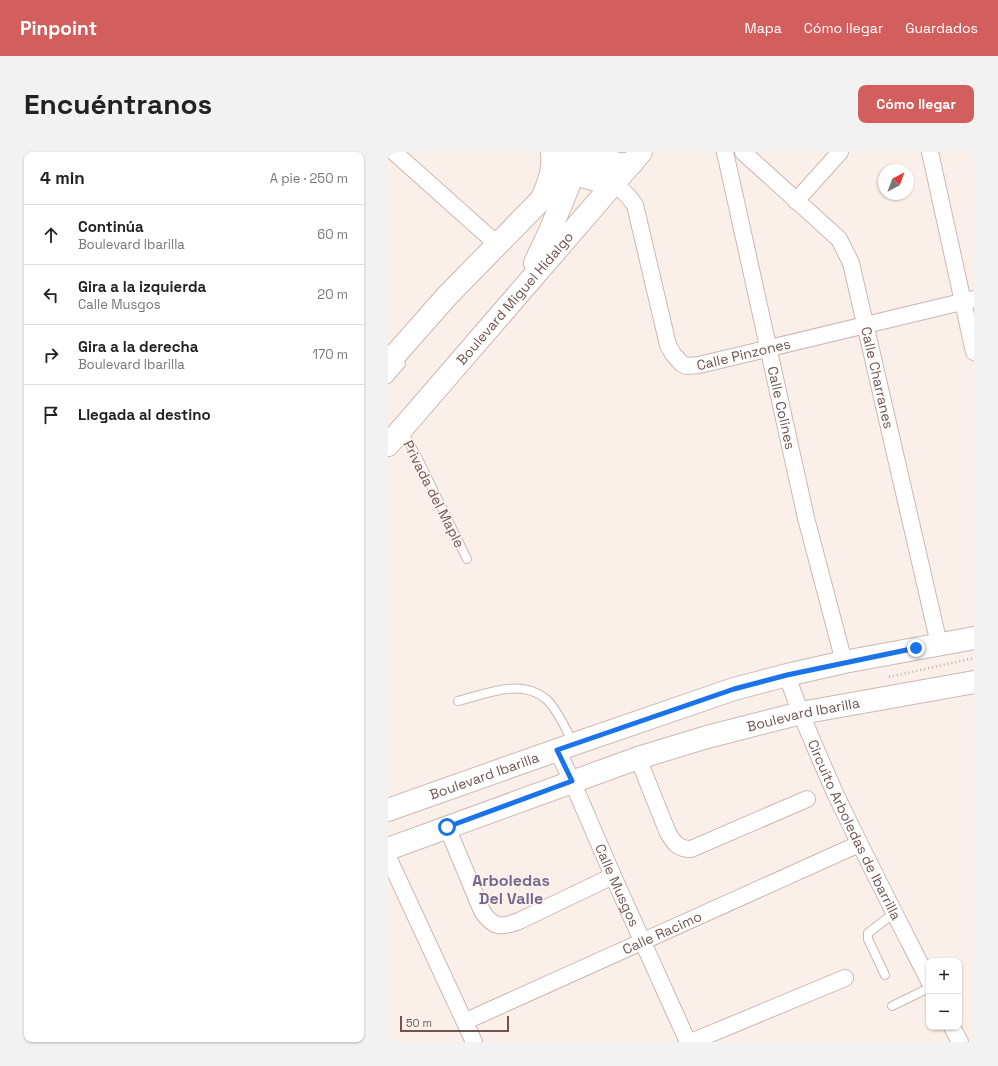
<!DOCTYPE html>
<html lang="es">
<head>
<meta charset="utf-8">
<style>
  :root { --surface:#fff; --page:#f2f2f2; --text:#222; --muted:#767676; --line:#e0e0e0; --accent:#d35e5e }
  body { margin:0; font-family:"Space Grotesk",sans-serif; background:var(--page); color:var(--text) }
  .controls { position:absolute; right:12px; bottom:12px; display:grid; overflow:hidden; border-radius:8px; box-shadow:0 1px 3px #0004 }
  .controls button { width:36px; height:36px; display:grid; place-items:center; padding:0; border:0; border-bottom:1px solid var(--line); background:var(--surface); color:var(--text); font:20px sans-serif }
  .compass { position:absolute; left:490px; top:12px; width:36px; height:36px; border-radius:50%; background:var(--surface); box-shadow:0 1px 3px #0004; rotate:41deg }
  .scale { position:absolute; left:12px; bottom:10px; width:109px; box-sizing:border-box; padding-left:4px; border:2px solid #715450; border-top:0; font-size:11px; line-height:14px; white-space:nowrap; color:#715450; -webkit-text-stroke:3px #fdf4ef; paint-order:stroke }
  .stop { position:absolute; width:12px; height:12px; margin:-9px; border:3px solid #1a73e8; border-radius:50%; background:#fff }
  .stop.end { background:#1a73e8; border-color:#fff; box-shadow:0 1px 4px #0008 }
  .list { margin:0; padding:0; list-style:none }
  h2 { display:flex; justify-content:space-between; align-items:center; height:52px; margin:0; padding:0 16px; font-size:17px }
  h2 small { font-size:13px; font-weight:400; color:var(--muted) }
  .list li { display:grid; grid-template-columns:26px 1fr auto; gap:12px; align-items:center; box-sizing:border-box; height:60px; padding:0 16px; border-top:1px solid var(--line) }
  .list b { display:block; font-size:15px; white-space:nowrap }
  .list p { margin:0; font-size:13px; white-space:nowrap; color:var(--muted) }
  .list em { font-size:13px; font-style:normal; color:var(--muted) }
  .icon { flex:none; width:22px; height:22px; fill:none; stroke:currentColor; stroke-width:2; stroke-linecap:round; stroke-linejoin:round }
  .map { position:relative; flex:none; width:586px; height:890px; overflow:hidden; border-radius:8px }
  header { display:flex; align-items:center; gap:24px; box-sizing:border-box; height:56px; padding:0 20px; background:var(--accent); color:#fff }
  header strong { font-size:19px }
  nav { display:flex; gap:22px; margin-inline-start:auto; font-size:14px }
  .intro { display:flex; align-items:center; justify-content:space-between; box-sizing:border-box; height:96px; padding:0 24px }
  h1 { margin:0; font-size:28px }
  .button { padding:10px 18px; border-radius:8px; background:var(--accent); color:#fff; font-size:14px; font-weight:700 }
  main { display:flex; gap:24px; padding:0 24px }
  aside { flex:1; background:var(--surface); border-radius:8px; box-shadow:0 1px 3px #0004 }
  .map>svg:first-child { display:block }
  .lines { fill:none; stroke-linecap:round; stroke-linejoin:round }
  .service-casing { stroke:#ccb8b3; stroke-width:10 }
  .minor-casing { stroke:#ccb8b3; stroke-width:18 }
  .tertiary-casing { stroke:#ccb8b3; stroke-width:22 }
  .secondary-casing { stroke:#ceb7b1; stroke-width:24 }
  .path { stroke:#d0aea7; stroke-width:2.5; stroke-dasharray:1 3; stroke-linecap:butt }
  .service { stroke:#fff; stroke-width:8 }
  .minor { stroke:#fff; stroke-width:16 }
  .tertiary { stroke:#fff; stroke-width:20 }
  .secondary { stroke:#fff; stroke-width:22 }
  .route { stroke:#1a73e8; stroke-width:5 }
  .labels { text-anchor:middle; stroke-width:3; stroke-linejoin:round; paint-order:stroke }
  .street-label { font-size:14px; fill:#715450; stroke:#fdf4ef }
  .quarter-label { font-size:16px; font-weight:bold; fill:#78678c; stroke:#fdf4ef }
</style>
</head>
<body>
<header>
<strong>Pinpoint</strong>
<nav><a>Mapa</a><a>Cómo llegar</a><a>Guardados</a></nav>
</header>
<div class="intro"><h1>Encuéntranos</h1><a class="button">Cómo llegar</a></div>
<main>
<aside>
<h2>4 min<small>A pie · 250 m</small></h2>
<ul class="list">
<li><svg class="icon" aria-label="ahead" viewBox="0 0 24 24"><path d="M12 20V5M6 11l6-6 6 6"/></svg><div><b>Continúa</b><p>Boulevard Ibarilla</p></div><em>60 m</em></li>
<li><svg class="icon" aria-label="left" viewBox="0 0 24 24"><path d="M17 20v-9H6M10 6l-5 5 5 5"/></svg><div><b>Gira a la izquierda</b><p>Calle Musgos</p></div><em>20 m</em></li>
<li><svg class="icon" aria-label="right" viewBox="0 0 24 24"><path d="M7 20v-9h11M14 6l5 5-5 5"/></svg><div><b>Gira a la derecha</b><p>Boulevard Ibarilla</p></div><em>170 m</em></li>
<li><svg class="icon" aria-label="arrive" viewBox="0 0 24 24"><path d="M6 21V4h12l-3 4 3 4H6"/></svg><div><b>Llegada al destino</b></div></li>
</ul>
</aside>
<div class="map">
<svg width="586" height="890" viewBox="0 0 586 890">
  <rect width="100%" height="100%" fill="#faefe9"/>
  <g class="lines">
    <g class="service-casing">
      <path id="service" d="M0,227L13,212
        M14,278L31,309L79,407
        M70,549C98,542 133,526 158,547C168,555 179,579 185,591
        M497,823L480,787V781L506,761
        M504,854L541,836"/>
    </g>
    <g class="minor-casing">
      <g id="minor">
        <path d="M6,0L110,93"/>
        <path id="s1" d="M337,0L418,366L456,510"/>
        <path id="s2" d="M355,0L451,87L463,111L551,492"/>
        <path d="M542,0L586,200"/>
        <path id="s3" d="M226,30L240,44L247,53L280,193L285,202L294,212L299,214L311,213L586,147"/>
        <path d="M408,49L452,0"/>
        <path id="s4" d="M399,523C412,563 430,602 447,641C477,704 509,766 541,829"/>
        <path id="s5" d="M169,598L184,629L225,724L300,890"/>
        <path d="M250,606L280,681C286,691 290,697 303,697L419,647"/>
        <path d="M59,675L94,759C105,776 113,776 131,769L225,724"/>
        <path d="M0,705L86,890"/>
        <path id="s6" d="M78,869L471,692"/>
        <path d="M564,875L572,890"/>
        <path d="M303,890L457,826"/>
      </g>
    </g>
    <g class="tertiary-casing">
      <path id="tertiary" d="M192,0L226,30
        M153,46C160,31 165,17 163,0"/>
    </g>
    <g class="secondary-casing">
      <g id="secondary">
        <path d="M167,0C179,22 203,29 226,30"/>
        <path d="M214,0C220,12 232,14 244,11"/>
        <path d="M147,111L162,79L187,18"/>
        <path d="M0,211L59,144L152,49L195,0"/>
        <path id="s7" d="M0,293L253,0"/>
        <path id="s8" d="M0,658L186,592L346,537L399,523L456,510L586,486"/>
        <path id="s9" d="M0,697L250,606L319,585L413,561L586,530"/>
      </g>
    </g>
    <path class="path" d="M501,525L586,506"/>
    <use href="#service" class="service"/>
    <use href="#minor" class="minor"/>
    <use href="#tertiary" class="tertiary"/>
    <use href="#secondary" class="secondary"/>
  </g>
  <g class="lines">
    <path class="route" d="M59,675L184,629L169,598L346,537L399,523L528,496"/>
  </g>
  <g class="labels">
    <g class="street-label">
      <text dy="5" stroke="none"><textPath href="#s7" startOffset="194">Boulevard Miguel Hidalgo</textPath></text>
      <text dy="5" stroke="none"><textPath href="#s3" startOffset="262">Calle Pinzones</textPath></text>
      <text dy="5" stroke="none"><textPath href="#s2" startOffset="274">Calle Charranes</textPath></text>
      <text dy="5" stroke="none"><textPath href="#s1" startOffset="262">Calle Colines</textPath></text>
      <text transform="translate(46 342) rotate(63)" y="5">Privada del Maple</text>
      <text dy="5" stroke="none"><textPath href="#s9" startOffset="437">Boulevard Ibarilla</textPath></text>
      <text dy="5" stroke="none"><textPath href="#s8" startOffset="102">Boulevard Ibarilla</textPath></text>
      <text dy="5" stroke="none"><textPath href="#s4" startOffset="169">Circuito Arboledas de Ibarrilla</textPath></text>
      <text dy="5" stroke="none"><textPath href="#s5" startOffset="148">Calle Musgos</textPath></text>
      <text dy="5" stroke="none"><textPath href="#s6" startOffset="215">Calle Racimo</textPath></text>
    </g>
    <g class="quarter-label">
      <text x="123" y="734">Arboledas<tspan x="123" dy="18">Del Valle</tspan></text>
    </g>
  </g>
</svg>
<div class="controls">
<button>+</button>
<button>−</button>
</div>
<svg class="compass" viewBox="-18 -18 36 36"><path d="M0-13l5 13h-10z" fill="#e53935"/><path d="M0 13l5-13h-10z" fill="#767676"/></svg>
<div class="scale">50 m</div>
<div class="stop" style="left:59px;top:675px"></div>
<div class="stop end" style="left:528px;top:496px"></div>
</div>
</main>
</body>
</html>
